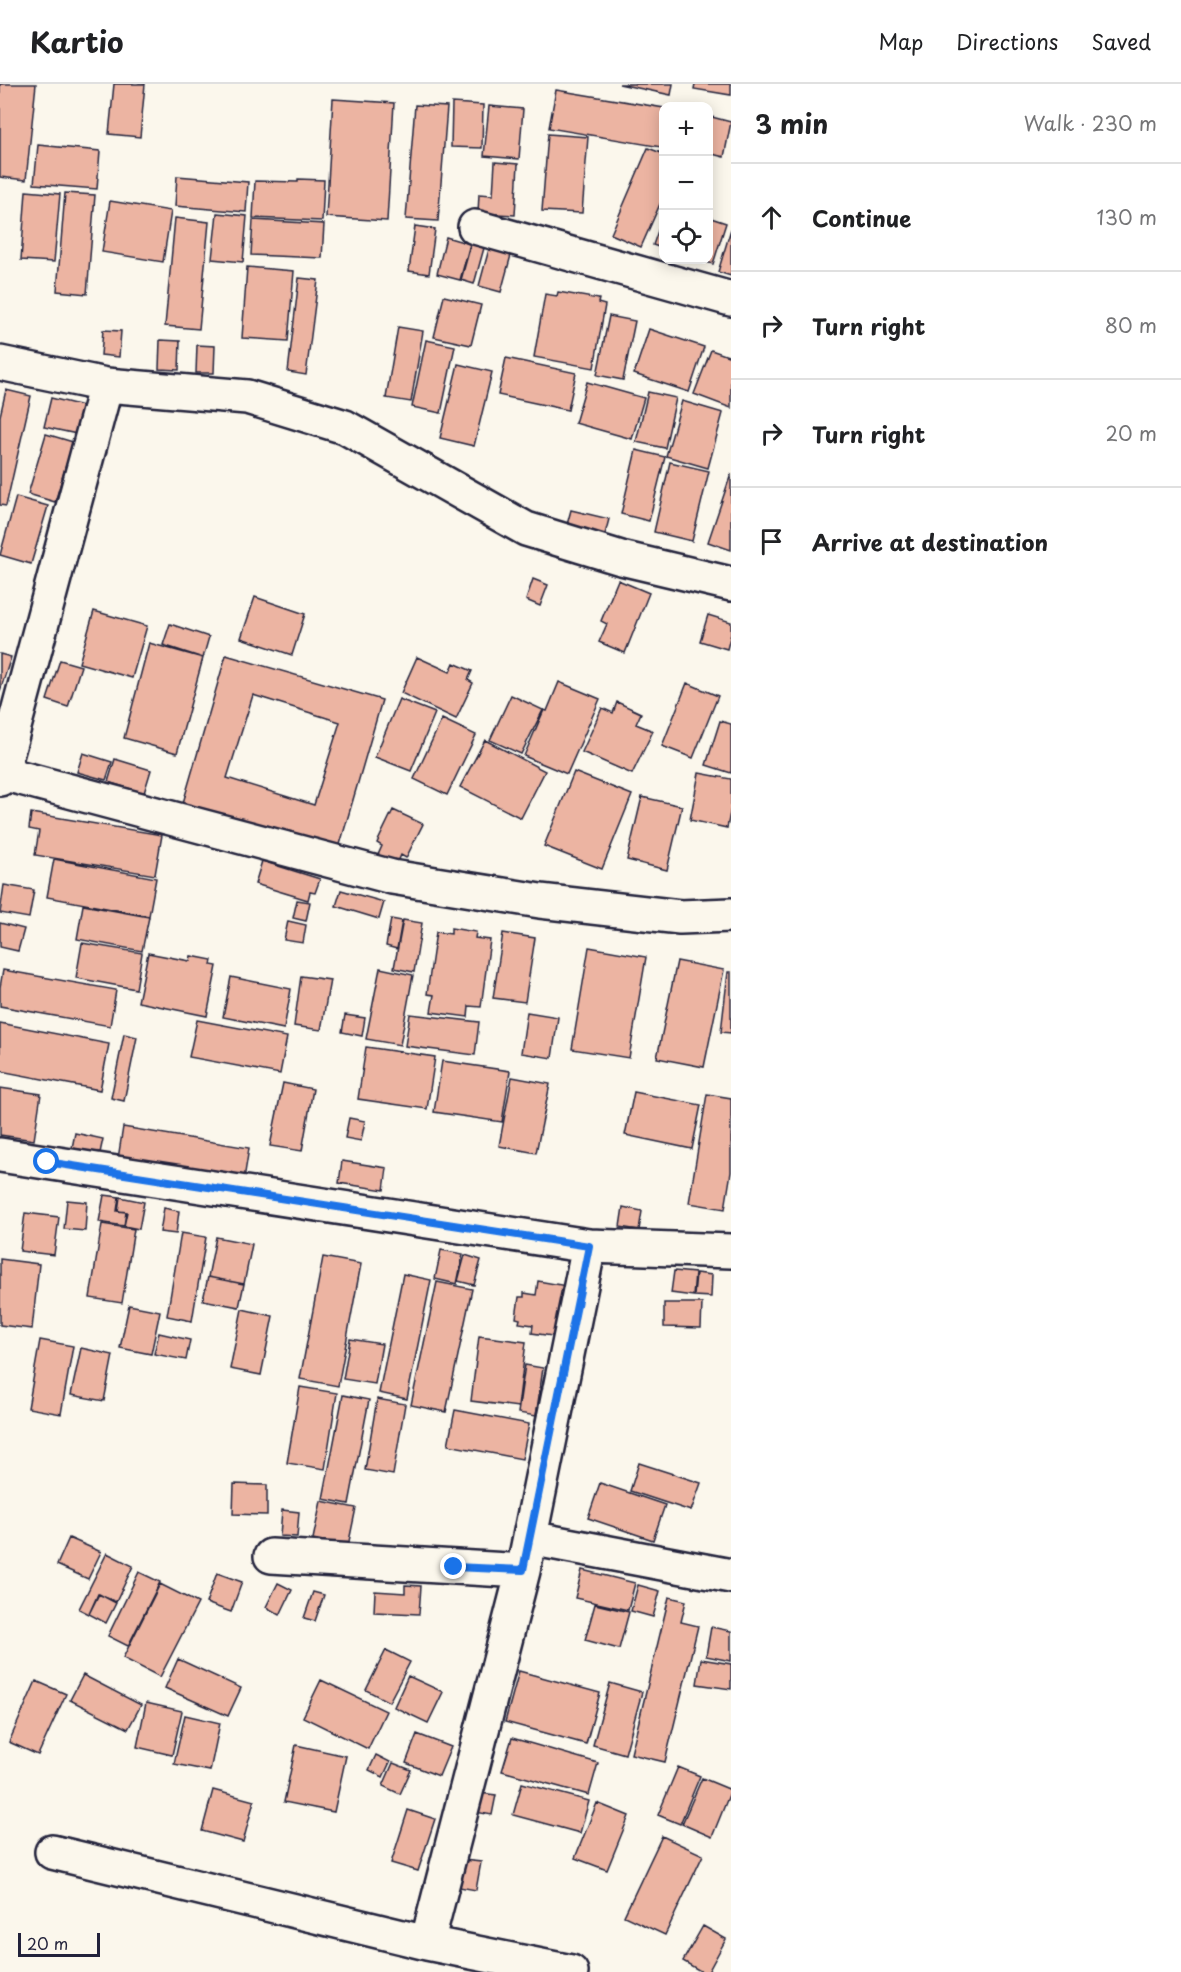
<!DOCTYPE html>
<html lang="en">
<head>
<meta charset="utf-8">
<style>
  :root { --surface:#fff; --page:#f6f6f6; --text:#202124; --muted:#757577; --line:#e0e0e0 }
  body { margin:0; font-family:"Playpen Sans",sans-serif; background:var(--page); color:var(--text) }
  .controls { position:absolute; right:18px; top:18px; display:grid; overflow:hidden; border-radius:12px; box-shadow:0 3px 15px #0003 }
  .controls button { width:54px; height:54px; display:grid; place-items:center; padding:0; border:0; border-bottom:2px solid var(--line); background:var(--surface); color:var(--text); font:30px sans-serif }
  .scale { position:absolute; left:18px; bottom:15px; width:82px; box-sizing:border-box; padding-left:6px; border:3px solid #22223b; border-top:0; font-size:16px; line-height:21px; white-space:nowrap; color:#22223b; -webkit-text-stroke:4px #fbf7ec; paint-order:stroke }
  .stop { position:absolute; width:18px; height:18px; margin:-14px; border:4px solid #1a73e8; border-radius:50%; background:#fff }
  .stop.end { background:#1a73e8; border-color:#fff; box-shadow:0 2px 6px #0008 }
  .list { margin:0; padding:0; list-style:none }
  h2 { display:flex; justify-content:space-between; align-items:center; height:78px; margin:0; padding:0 24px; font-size:26px }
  h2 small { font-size:20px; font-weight:400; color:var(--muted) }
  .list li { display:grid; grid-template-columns:39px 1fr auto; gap:18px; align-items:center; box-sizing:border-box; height:108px; padding:0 24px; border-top:2px solid var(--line) }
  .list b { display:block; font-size:22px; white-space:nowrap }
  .list em { font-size:20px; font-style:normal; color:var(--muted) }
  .icon { flex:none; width:33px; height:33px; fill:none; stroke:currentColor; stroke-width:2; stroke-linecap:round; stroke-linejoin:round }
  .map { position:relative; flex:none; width:731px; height:1888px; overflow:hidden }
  header { display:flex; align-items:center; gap:36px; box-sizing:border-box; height:84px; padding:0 30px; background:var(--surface); border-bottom:2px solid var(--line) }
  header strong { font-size:28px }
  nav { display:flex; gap:33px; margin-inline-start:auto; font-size:21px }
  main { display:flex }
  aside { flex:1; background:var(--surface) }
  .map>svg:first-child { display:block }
  .building { fill:#ecb4a2; stroke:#22223b; stroke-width:1.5; fill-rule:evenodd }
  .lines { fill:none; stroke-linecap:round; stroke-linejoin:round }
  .minor-casing { stroke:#22223b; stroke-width:38 }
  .minor { stroke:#fbf7ec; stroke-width:33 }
  .route { stroke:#1a73e8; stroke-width:8 }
</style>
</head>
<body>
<header>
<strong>Kartio</strong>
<nav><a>Map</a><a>Directions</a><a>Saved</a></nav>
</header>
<main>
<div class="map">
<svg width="731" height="1888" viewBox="0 0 731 1888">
  <rect width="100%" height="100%" fill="#fbf7ec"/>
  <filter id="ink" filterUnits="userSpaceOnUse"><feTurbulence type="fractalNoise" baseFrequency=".0167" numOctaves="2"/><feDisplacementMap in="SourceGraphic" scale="12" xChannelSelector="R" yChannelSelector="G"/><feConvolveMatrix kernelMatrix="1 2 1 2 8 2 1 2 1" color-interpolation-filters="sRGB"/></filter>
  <g filter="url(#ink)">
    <path class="building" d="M0,0H36L26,96L0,93Z
      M114,0H145L140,53L109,50Z
      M619,0H673L671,11Z
      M695,0H731V11L694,5Z
      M556,6L664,24V47L661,63L549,44Z
      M333,15L394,19L387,137L326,133Z
      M452,19L483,21L482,64L451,63Z
      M415,21L447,23L438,137L406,135Z
      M489,22L523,25L519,75L484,72Z
      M708,32L731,38L724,73L708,69Z
      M548,50L588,53L582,129L542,127Z
      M38,61L100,67L97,105L34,100Z
      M648,64L664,70V111L641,163L611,150Z
      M495,78L518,80L515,131L478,129L479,110L493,111Z
      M177,92L248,98L246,128L175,122Z
      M298,95L324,96L322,137L253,134L255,97L298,98Z
      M26,107L60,110L54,178L21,176Z
      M65,109L95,111L87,210L57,207Z
      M110,117L171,127L163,178L102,168Z
      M217,129L247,132L243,178L212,175Z
      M664,130V165L653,161Z
      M708,133L726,139L713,180L699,176H708Z
      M175,134L209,138L199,245L165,242Z
      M253,136L324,140L322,174L251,171Z
      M415,142L435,145L429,190L409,187Z
      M731,145V192L718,188Z
      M446,153L470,160L460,196L437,190Z
      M492,154L514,160L501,208L479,202Z
      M471,160L484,164L474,200L461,196Z
      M247,183L294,187L288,257L242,254Z
      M299,194L318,196L306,291L288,288Z
      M558,208L599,215L598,219L605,221L594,284L534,273L545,210L557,212Z
      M444,212L481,221L471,261L434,253Z
      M609,232L635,237L623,296L597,291Z
      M398,243L423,247L411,318L386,314Z
      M649,245L704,263L689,308L634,290Z
      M103,246L121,247L119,273L101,271Z
      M160,256L180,257L179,286L159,285Z
      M426,256L455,262L441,329L412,323Z
      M197,261L215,262L214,289H196Z
      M711,266L731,273V324L694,310Z
      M506,274L576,289L568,326L498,311Z
      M458,280L492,288L474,362L440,354Z
      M587,298L644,314L632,355L575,339Z
      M6,306L31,312L6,422L0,421V332Z
      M648,308L676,314L665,364L636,358Z
      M51,314L83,322L77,350L44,343Z
      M682,317L723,329L708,384L666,372Z
      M46,350L73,358L55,418L28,410Z
      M636,366L665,373L649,437L621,430Z
      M670,378L709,387L692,457L654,448Z
      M731,390V466L708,458Z
      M16,413L48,422L31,480L0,471Z
      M571,426L609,435L603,458L565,448Z
      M533,495L548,501L540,522L526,516Z
      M618,496L649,509L625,569L599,558L607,540L601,537Z
      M255,513L305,530L292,571L241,554Z
      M94,527L147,542L132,594L79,579Z
      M708,531L731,538V550L727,565L700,557Z
      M170,540L209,553L203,574L163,561Z
      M149,559L203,574L177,669L124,654Z
      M0,570L11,573L0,607Z
      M226,571L382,616L339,764L183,719ZM253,611L340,638L314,721L227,694Z
      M417,573L450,588L454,579L472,587L468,596L473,599L456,635L401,609Z
      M60,576L81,582L68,623L47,616Z
      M559,598L600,615L567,690L524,672L544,626L547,627Z
      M687,599L718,612L693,674L662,662Z
      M511,611L543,626L521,670L490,656Z
      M399,615L435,629L411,687L375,673Z
      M617,618L641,629L636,640L653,647L632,690L582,668L602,624L613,629Z
      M442,635L476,651L447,711L414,695Z
      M720,637L731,640V689L706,681Z
      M485,656L545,687L521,734L460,703Z
      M83,669L112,678L106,696L77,688Z
      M115,675L151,686L144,709L108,698Z
      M574,688L632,711L602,785L544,762Z
      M699,689L731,695V724L727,744L690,736Z
      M642,713L682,722L667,786L627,776Z
      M393,726L423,740L406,774L401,771L397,780L378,771L382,762L377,759Z
      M31,729L162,751L155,791L35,771L39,747L29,745Z
      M54,775L156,794L149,832L47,813Z
      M262,777L320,795L315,809L310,808L308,816L255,800Z
      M4,801L34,806L29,834L0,829Z
      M341,806L384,818L379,835L336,822Z
      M297,816L310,818L306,837L293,834Z
      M83,821L149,833L142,867L77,855Z
      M391,835L402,837L397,865L386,862Z
      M403,836L422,839L414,888L394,884Z
      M288,837L306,841L303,859L284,856Z
      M0,839L24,845L18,867L0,863Z
      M451,844L476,848L475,854L490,856L481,923L469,922L468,933L431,928L434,911L427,910L436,848L451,850Z
      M503,849L535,854L525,918L493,914Z
      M82,859L142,869L136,905L76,894Z
      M589,863L646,873L629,974L572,965Z
      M148,869L190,877L191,872L212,876L211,881L217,882L207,932L138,918Z
      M677,877L724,886L704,983L657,974Z
      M380,884L413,891L400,961L366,955Z
      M3,886L116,906L110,942L0,922V903Z
      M728,888H731V949L721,948Z
      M301,892L330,896L321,946L294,942Z
      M231,893L291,905L284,945L223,933Z
      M527,928L558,933L552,974L521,969Z
      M410,930L479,938L475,971L405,962Z
      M345,931L365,934L362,952L342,948Z
      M197,936L287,953L280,990L189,973Z
      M0,939L109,960L100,1006L0,987Z
      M124,950L137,953L124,1017L111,1014Z
      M366,963L435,973L427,1025L358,1015Z
      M442,977L510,987L502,1038L434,1028Z
      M512,993L550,1000L536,1069L499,1062Z
      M283,999L313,1005L302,1067L270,1062Z
      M0,1004L41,1010L34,1056L0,1051Z
      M634,1008L701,1021L692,1065L625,1051Z
      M707,1010L731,1014V1088L725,1125L689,1119Z
      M349,1034L365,1037L361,1057L345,1054Z
      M123,1043L249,1064L244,1095L118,1075Z
      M75,1049L103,1055L100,1069L72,1064Z
      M342,1077L387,1084L384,1106L339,1099Z
      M104,1111L119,1113L117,1127L126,1128L124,1142L99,1138Z
      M120,1113L144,1118L139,1145L124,1142L127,1128L118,1127Z
      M67,1116L87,1118L85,1147L64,1145Z
      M623,1123L642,1127L639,1146L620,1143Z
      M164,1124L179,1127L176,1150L160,1148Z
      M25,1129L59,1133L54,1171L20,1167Z
      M102,1140L134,1145L122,1219L90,1214Z
      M181,1149L206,1153L192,1237L167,1232Z
      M216,1153L252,1160L244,1200L208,1193Z
      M441,1166L463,1170L457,1200L435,1195Z
      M465,1171L481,1176L474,1201L458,1197Z
      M323,1173L361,1180L338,1302L300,1295Z
      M0,1175L39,1180L32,1245L0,1241Z
      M674,1187L695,1189L693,1212L671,1209Z
      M696,1189L712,1191L711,1213L694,1212Z
      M403,1190L431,1196L407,1315L379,1309Z
      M208,1193L244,1200L239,1223L203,1216Z
      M538,1197L567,1202L559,1253L532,1249L533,1241L519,1239L520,1235L516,1234L519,1213H524V1209L536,1211Z
      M437,1198L472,1205L446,1328L411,1321Z
      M664,1219H702L701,1244L664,1243Z
      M129,1221L160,1227L151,1270L120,1264Z
      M242,1225L273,1232L261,1291L230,1285Z
      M159,1249L190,1256L186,1276L154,1270Z
      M479,1252L526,1258L518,1323L471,1317Z
      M350,1255L382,1260L375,1300L343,1295Z
      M40,1256L73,1262L61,1330L28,1324Z
      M81,1264L113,1271L104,1317L71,1311Z
      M525,1281L543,1284L536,1332L518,1329Z
      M300,1303L337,1309L325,1385L287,1379Z
      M343,1311L369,1316L349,1420L323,1415Z
      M377,1315L405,1320L393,1391L365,1386Z
      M455,1326L529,1340L522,1375L448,1361Z
      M639,1379L701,1399L691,1427L630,1407Z
      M600,1399L665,1421L653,1456L588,1434Z
      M234,1400L267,1401V1431L233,1430Z
      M321,1417L356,1424L348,1462L313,1455Z
      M282,1426L299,1428L297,1453L280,1452Z
      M69,1454L101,1468L88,1495L57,1481Z
      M107,1469L133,1482L116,1518L98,1510L89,1530L79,1525Z
      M582,1486L635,1499L628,1526L575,1514Z
      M139,1488L160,1498L128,1562L108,1552Z
      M217,1489L242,1498L231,1528L206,1519Z
      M278,1499L292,1506L280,1531L266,1523Z
      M160,1500L198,1519L160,1593L123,1574Z
      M405,1501L421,1502L419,1530L374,1528L375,1507L405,1509Z
      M638,1501L660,1507L653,1533L631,1527Z
      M313,1508L324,1511L315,1537L304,1534Z
      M99,1510L116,1519L106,1539L89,1530Z
      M669,1513L686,1517L681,1538L698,1542L665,1678L631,1670Z
      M595,1520L629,1528L619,1565L585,1556Z
      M711,1543L731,1547V1577L706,1572Z
      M386,1566L410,1578L389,1618L366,1606Z
      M178,1575L241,1604L228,1632L165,1604Z
      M701,1575L731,1580V1605L697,1600Z
      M519,1587L600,1609L586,1660L505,1638Z
      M83,1591L141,1621L128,1645L70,1616Z
      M408,1592L443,1608L428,1639L394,1623Z
      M321,1596L386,1627L368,1665L303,1633Z
      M36,1597L66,1610L38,1671L9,1658Z
      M610,1599L642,1608L625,1670L593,1661Z
      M146,1619L182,1627L172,1671L137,1663Z
      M185,1631L220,1639L210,1687L174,1680Z
      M417,1650L451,1663L439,1692L406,1679Z
      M512,1654L598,1679L589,1711L502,1687Z
      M296,1661L346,1672L334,1728L284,1718Z
      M376,1671L390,1678L383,1693L369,1686Z
      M393,1679L411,1686L400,1710L383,1702Z
      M678,1683L700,1692L680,1740L658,1731Z
      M702,1694L731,1706L712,1753L682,1740Z
      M522,1699L589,1717L580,1749L513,1731Z
      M213,1706L254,1717L243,1758L202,1747Z
      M479,1709L496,1711L492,1731L475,1728Z
      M597,1719L629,1732L607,1786L575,1774Z
      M408,1726L435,1735L418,1787L391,1779Z
      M662,1752L703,1771L665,1851L624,1832Z
      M463,1776L481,1778L476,1806L459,1803Z
      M703,1842L726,1855L708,1888H702L683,1877Z"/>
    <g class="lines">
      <g class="minor-casing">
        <path id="minor" d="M475,143L731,215
          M0,279L106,301L247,313L345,343L526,445L621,474L731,500
          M2,689L392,793L540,817L680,833L731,831
          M0,695L106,301
          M0,1071L589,1162L731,1167
          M530,1454L731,1492
          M271,1472L523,1487
          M52,1768L427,1859L571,1888
          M427,1859L523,1487L589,1162"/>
      </g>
      <use href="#minor" class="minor"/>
    </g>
  </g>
  <g class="lines" filter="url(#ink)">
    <path class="route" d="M47,1078L589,1162L523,1486L454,1483"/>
  </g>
</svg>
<div class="controls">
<button>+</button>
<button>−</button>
<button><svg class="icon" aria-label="locate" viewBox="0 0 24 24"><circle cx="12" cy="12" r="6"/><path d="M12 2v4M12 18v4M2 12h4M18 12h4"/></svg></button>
</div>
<div class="scale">20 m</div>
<div class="stop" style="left:47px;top:1078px"></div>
<div class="stop end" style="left:454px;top:1483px"></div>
</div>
<aside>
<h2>3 min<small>Walk · 230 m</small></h2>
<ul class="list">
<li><svg class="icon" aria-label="ahead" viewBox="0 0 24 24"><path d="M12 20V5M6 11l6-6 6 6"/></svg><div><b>Continue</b></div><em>130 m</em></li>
<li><svg class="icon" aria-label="right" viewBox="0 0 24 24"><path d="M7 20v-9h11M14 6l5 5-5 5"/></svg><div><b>Turn right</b></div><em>80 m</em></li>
<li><svg class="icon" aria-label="right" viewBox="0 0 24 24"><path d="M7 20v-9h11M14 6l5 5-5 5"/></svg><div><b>Turn right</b></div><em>20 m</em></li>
<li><svg class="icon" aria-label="arrive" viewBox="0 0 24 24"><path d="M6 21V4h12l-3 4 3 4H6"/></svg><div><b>Arrive at destination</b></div></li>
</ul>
</aside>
</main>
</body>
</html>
